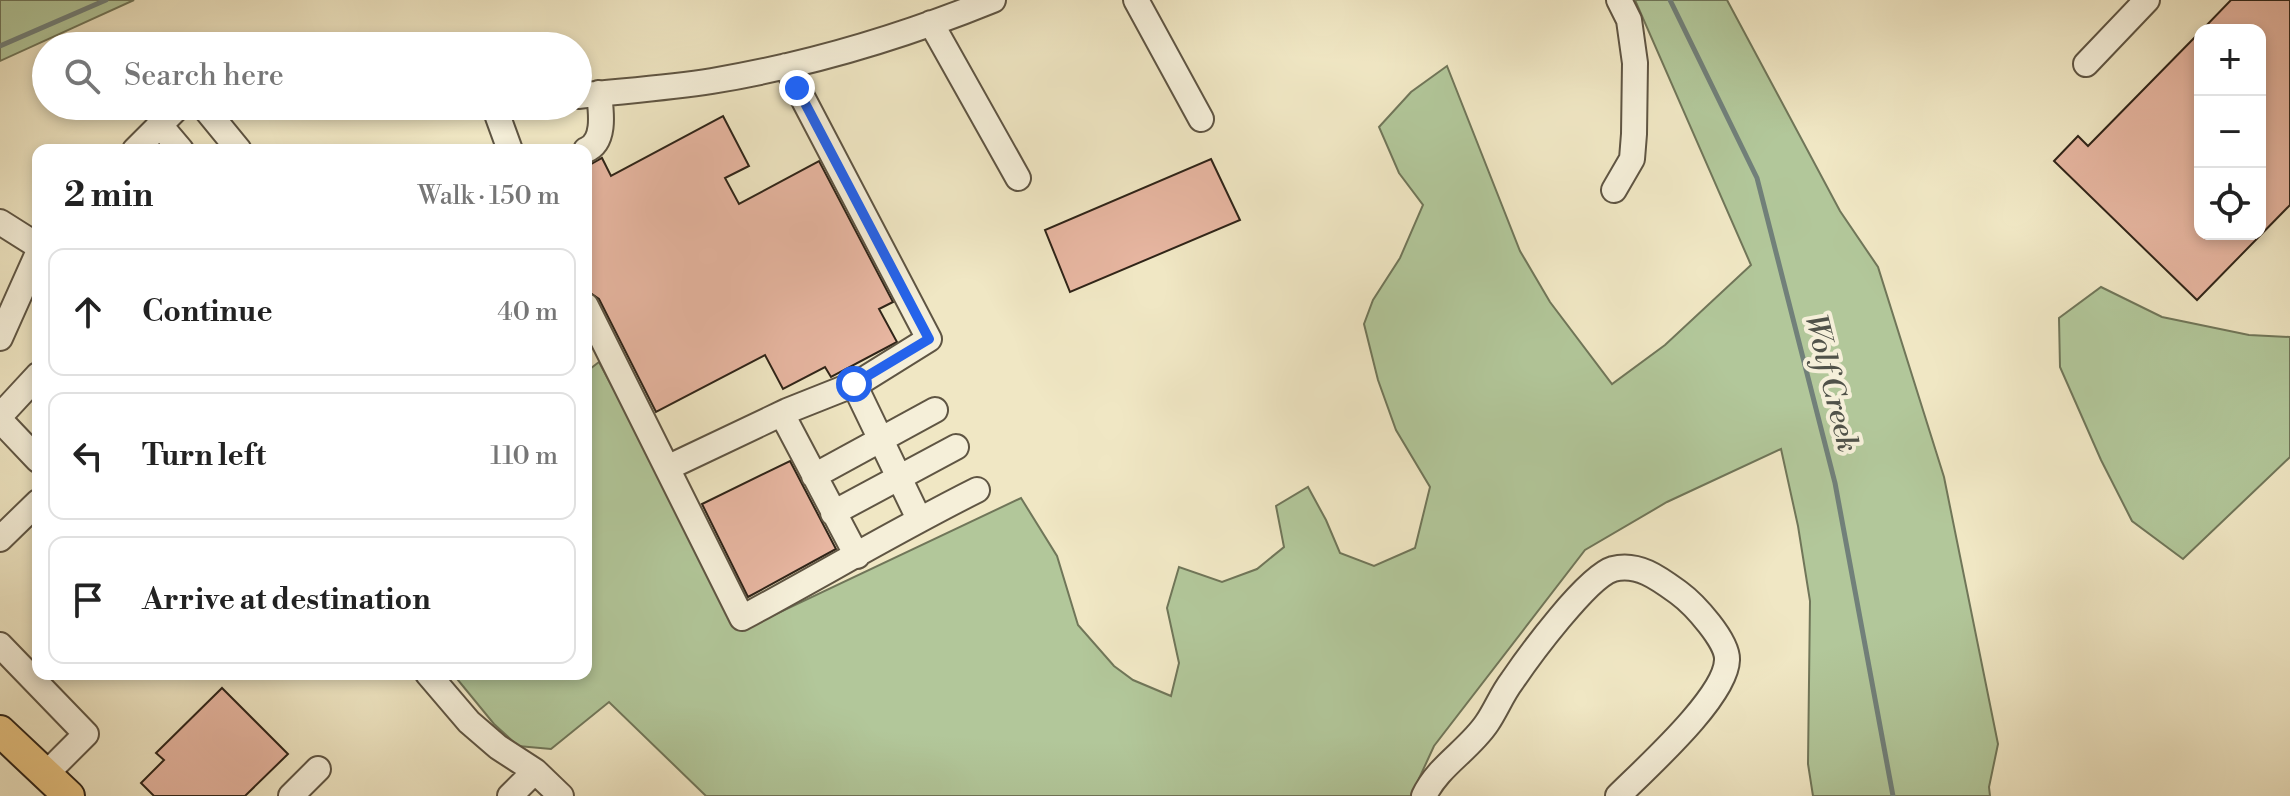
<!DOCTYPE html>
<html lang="en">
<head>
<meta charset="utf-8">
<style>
  :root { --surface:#fff; --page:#f6f6f6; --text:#222; --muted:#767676; --line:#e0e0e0 }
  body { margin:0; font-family:"Libre Bodoni",serif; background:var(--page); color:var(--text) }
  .controls { position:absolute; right:24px; top:24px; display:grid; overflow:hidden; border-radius:16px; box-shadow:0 4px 12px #0003 }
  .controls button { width:72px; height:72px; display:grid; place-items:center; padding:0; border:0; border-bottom:2px solid var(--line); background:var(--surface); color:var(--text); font:40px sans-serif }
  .stop { position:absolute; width:24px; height:24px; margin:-18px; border:6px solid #2563eb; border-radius:50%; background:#fff }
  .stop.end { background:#2563eb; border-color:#fff; box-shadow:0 2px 8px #0008 }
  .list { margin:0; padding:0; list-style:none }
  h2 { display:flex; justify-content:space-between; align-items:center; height:104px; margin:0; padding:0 32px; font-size:34px }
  h2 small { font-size:26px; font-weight:400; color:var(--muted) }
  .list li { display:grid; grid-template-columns:52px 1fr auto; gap:24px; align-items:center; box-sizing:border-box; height:128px; margin:0 16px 16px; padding:0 16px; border:2px solid var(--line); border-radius:16px }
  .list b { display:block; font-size:30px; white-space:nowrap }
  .list em { font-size:26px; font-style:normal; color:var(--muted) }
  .icon { flex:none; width:44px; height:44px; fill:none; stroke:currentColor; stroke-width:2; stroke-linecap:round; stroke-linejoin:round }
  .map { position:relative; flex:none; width:2290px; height:796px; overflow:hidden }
  .search { position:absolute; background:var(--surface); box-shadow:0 4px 12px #0003; left:32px; top:32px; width:560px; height:88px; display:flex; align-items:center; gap:20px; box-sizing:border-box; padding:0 28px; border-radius:44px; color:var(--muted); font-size:30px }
  .panel { position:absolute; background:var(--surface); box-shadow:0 4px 12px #0003; left:32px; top:144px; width:560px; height:536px; border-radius:16px }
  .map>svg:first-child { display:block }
  .green { fill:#b2c79a; stroke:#707659; stroke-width:2 }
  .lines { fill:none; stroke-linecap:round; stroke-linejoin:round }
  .stream { stroke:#71807a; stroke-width:5 }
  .building { fill:#e7b6a1; stroke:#2f2418; stroke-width:2 }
  .minor-casing { stroke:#5f5543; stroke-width:28 }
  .major-casing { stroke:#2f2418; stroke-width:34 }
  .minor { stroke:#f5efd9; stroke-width:24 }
  .major { stroke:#e8c482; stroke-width:30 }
  .route { stroke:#2563eb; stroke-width:10 }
  .labels { text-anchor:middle; stroke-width:8; stroke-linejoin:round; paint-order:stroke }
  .water-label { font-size:30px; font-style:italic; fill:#505249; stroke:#f5efd9 }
</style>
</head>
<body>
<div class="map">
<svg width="2290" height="796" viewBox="0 0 2290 796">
  <rect width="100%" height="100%" fill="#f0e7c4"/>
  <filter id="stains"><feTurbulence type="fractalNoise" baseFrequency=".0025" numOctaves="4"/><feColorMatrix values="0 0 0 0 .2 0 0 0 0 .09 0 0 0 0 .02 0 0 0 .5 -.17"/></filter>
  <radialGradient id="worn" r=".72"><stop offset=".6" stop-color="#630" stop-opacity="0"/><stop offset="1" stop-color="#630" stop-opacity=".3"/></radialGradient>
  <path class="green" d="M0,0H134L0,61Z
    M1635,0H1727L1840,211L1878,267L1944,477L1998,744L1989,787L1990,796H1813L1808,764L1810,601L1798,526L1781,449L1667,502L1585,550L1434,746L1411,796H706L609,702L551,749L518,746L494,724L453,674H586V372L599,362L742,630L1021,498L1057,556L1078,625L1114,666L1133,680L1171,696L1179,663L1167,608L1179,567L1222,582L1257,569L1284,547L1276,506L1308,487L1326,520L1340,553L1374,566L1415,548L1430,487L1396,430L1378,380L1364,324L1373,300L1400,258L1423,205L1399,173L1379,127L1411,92L1447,66L1520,251L1550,302L1612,384L1665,345L1751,265Z
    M2101,287L2162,317L2249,335L2290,337V457L2183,559L2132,521L2101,460L2060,367L2059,318Z"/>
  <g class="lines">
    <path class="stream" d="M1670,0L1757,178L1835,483L1893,796
      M0,46L106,0"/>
  </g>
  <path class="building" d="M2231,0H2290V205L2197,300L2054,161L2078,136L2088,146L2200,32V234H2260V30H2202Z
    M723,116L749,166L725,178L739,204L819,161L893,302L879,309L897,342L831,377L825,367L783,389L765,355L656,412L599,299L589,292L586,285V167L602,158L611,176Z
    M1211,159L1240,220L1070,292L1045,230Z
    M790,461L836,549L748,597L702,504Z
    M222,688L288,754L245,796H154L141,783L164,760L156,753Z"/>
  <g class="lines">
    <g class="minor-casing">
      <path id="minor" d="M1136,0L1201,119
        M931,23L1018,178
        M2086,64L2147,0
        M578,96C623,91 667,88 712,81C808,65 902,37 993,0
        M203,106L239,150
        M494,106L510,150
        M159,124L181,150
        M135,150L179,106
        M586,150C606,142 601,111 599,93
        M1614,190L1632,159L1634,134L1635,63L1629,20L1619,0
        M0,222L38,246
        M586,306L742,618C820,576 897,530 977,490
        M0,338L38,253
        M854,384L919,519
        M782,414L857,556
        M0,416L38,375
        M0,420L38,460
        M667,468L787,411L860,382L929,339L786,66
        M814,476L935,410
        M833,513L956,447
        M0,539L38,502
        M0,645L86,734L46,774
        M428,674L469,722L498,747L535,771
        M291,796L318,769
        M510,796L535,771L561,796
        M1424,796C1438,766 1469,750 1487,723C1496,710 1502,694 1512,681C1529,656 1587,577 1613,569C1638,562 1660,579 1679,593C1694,604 1728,641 1727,660C1726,697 1646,768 1618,796"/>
    </g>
    <g class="major-casing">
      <path id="major" d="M0,731L69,796"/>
    </g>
    <use href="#minor" class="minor"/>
    <use href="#major" class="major"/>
  </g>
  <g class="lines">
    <path class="route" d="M797,88L929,339L854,384"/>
  </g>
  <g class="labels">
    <g class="water-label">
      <text transform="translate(1832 383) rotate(76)" y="10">Wolf Creek</text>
    </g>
  </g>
  <rect width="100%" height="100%" filter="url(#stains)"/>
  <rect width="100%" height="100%" fill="url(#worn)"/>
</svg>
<div class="controls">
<button>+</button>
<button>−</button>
<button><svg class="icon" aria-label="locate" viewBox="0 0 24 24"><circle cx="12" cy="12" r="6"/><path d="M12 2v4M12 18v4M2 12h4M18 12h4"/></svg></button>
</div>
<div class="stop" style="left:854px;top:384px"></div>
<div class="stop end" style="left:797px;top:88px"></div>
<div class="search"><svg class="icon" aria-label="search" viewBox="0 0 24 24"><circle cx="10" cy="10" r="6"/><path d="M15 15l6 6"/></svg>Search here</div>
<section class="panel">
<h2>2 min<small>Walk · 150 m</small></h2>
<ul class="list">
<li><svg class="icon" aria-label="ahead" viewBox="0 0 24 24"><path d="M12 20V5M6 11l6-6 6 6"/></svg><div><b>Continue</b></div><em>40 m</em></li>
<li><svg class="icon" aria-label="left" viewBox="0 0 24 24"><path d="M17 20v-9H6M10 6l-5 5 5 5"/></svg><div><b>Turn left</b></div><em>110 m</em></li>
<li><svg class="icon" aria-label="arrive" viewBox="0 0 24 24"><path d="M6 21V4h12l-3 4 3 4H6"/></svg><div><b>Arrive at destination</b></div></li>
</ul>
</section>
</div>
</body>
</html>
